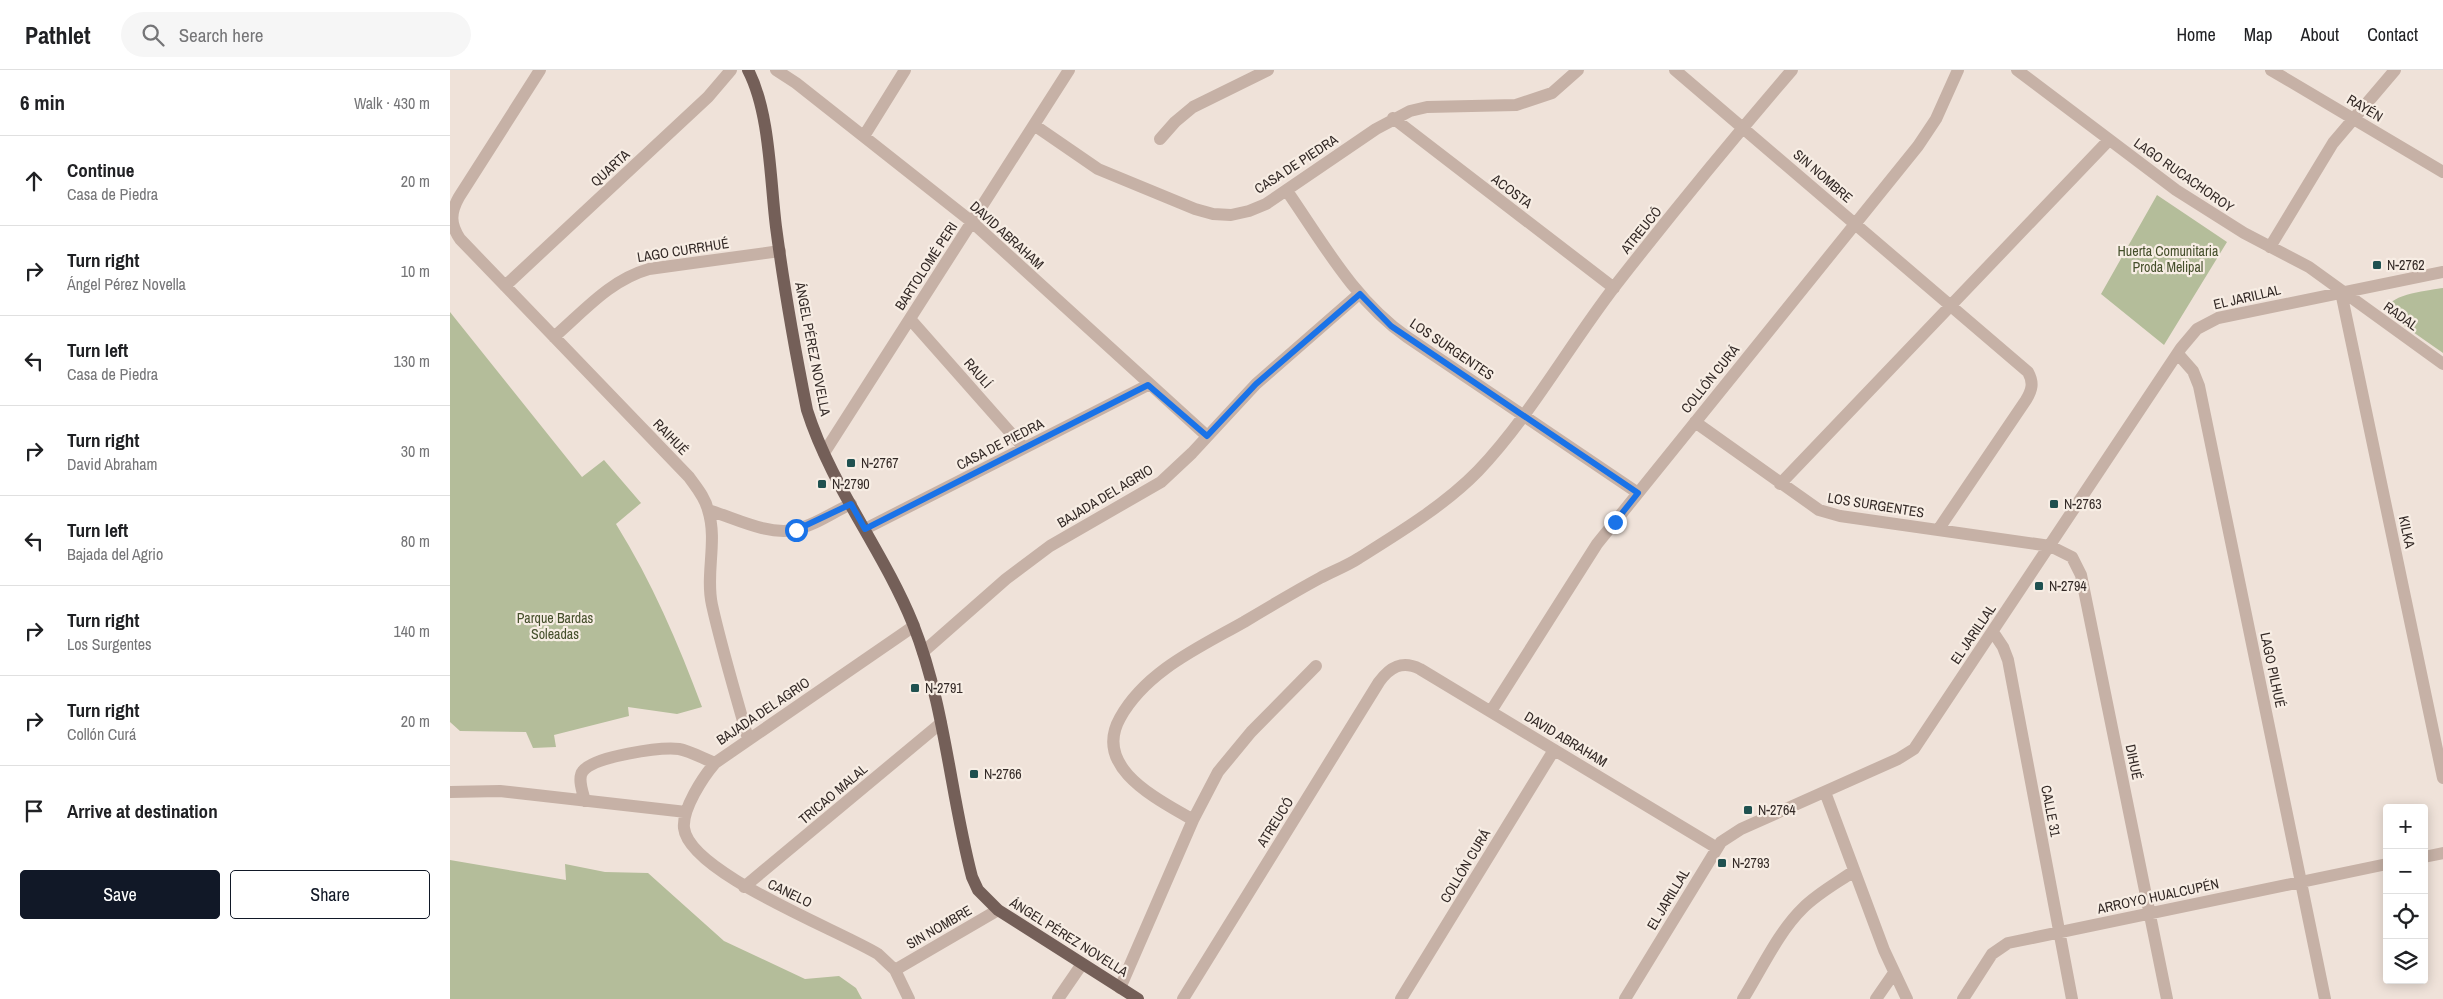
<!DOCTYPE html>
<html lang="en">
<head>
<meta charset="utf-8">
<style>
  :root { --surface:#fff; --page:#f6f6f6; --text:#202124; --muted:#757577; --line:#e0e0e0; --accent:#111827 }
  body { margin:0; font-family:"Archivo Narrow",sans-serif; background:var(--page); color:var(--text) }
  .controls { position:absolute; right:15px; bottom:15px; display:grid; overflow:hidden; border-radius:5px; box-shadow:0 2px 12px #0003 }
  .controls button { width:45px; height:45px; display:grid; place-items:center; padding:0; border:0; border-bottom:1px solid var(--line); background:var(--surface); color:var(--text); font:25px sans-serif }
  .stop { position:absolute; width:15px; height:15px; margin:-11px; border:4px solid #1a73e8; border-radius:50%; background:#fff }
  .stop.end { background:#1a73e8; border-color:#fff; box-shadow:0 1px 5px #0008 }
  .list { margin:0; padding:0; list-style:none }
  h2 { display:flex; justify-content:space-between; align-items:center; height:65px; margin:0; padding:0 20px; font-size:21px }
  h2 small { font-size:16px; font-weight:400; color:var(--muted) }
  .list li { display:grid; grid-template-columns:32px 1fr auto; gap:15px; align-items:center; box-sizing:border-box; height:90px; padding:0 20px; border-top:1px solid var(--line) }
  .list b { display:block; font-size:19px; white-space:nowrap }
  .list p { margin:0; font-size:16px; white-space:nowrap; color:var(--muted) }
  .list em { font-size:16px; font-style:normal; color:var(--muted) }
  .actions { display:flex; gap:10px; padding:15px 20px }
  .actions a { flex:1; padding:11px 0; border:1px solid var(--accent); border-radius:5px; text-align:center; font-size:18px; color:var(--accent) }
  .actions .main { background:var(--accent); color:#fff }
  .icon { flex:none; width:28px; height:28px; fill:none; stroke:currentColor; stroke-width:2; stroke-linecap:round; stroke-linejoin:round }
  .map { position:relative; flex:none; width:1993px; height:929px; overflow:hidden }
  header { display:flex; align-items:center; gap:30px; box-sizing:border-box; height:70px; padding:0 25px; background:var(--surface); border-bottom:1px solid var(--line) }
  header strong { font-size:24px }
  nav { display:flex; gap:28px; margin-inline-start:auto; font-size:18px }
  .search { width:350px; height:45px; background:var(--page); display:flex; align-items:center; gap:12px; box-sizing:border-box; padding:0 18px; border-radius:28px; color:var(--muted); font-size:19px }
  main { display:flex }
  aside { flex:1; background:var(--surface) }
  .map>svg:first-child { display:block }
  .green { fill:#b4bd9a }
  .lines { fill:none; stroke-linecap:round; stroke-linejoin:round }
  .minor { stroke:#c6b1a6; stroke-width:12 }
  .major { stroke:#745f58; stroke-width:12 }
  .route { stroke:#1a73e8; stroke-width:6 }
  .poi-dot { fill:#1f5150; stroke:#f7ede4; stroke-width:2 }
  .labels { text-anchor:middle; stroke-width:4.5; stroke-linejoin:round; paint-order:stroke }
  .street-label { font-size:14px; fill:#332926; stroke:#f7ede4 }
  .park-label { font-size:14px; fill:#454f2b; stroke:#f7ede4 }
  .poi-label { font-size:14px; fill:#332926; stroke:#f7ede4; text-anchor:start }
</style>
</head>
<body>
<header>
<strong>Pathlet</strong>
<div class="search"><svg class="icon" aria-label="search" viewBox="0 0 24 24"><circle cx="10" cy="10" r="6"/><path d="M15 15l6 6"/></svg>Search here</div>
<nav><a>Home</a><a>Map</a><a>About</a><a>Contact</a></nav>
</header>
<main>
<aside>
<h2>6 min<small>Walk · 430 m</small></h2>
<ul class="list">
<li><svg class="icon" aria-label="ahead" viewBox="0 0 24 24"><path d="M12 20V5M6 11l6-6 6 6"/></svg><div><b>Continue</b><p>Casa de Piedra</p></div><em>20 m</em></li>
<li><svg class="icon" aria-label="right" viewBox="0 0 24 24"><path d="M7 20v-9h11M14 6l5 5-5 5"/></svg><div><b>Turn right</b><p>Ángel Pérez Novella</p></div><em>10 m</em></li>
<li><svg class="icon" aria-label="left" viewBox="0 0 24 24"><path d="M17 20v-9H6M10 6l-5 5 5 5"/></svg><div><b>Turn left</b><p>Casa de Piedra</p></div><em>130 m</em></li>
<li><svg class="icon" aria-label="right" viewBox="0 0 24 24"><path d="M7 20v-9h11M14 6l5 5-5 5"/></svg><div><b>Turn right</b><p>David Abraham</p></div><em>30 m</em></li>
<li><svg class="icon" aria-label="left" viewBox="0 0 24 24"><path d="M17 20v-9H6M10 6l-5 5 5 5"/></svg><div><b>Turn left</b><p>Bajada del Agrio</p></div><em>80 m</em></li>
<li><svg class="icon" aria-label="right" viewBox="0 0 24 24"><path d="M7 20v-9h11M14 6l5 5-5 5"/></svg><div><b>Turn right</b><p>Los Surgentes</p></div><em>140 m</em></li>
<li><svg class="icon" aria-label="right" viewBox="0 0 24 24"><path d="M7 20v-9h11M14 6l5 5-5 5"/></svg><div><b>Turn right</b><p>Collón Curá</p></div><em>20 m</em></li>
<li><svg class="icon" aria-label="arrive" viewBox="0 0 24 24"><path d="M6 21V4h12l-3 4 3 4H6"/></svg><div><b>Arrive at destination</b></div></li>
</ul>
<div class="actions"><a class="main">Save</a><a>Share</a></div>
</aside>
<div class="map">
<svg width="1993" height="929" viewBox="0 0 1993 929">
  <rect width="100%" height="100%" fill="#efe2d9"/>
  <path class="green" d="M1707,125L1777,172L1714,275L1651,224Z
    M1993,218V283L1943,248C1920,226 1981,220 1993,218Z
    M0,242L132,407L154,390L191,433L166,454C202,512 228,573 252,637L227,644L178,637L179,646L104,665L106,677L83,678L76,662L10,661L0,652Z
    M0,790L116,810L115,794L155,802L198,803L274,871L355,909L389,906L406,918L412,929H0Z"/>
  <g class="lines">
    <path class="minor" d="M90,0L9,127C0,143 0,154 10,169L239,407C246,417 255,427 258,440C268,471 255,504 262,535C272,580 286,625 298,669
      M326,0L346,13L522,152L757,366
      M1225,0L1578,302C1584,313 1582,320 1576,330L1488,460
      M1567,0L1726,120L1794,163L1859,197L1993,294
      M1821,0L1993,102
      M943,48L1164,218
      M584,55L648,99L745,139L763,144L781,145L799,141L816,134L926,59L960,41L977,37L1066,35L1102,23L1128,0
      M414,66L455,0
      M710,69L725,52L743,37L818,0
      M837,121C873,173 904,230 957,267L1188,423
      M1820,177L1883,73L1945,0
      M55,216L258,27L281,0
      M1891,222L1993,708
      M460,249L574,378
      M104,267C134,241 160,210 199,199L330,181
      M1728,284L1743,301L1749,316L1875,929
      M1245,352L1369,440L1390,446L1600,476L1622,487L1631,505L1717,929
      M374,383L619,0
      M1330,414L1659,70
      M258,440C285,448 316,465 344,460C364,456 383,442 401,434
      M415,459L698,315
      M1543,562L1553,577L1558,590L1622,929
      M473,582L556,509L600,476L711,412L742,383L806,314L909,224
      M1041,641L1147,474L1468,76L1486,49L1508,0
      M0,722L50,721L236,742
      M1375,722L1434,880L1457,929
      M135,731C133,723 127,708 133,701C145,686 210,677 229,679C240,681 254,689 265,693
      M743,750C708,729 642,698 670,648C696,601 750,577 794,552C819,537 844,522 870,508C883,501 897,496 909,488C949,463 995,435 1028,401C1081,345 1118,277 1165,216C1222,143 1281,71 1342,0
      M1974,787L1993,783
      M294,817L491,653
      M445,900L548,840
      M670,918L743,750L768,702L801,662L866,596
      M459,929L445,900L428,884C389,860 239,803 234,758C232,739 253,707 265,693L464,556
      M608,929L632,894
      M733,929L929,612C940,597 952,590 970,599L1267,778
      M951,929L1104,680
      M1175,929L1271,772L1291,759L1448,689L1464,679L1731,278L1747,259L1768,248L1993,202
      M1293,929C1311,900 1329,861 1353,838C1368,823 1387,813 1404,801
      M1426,929L1444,903
      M1513,929L1542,884L1558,873L1937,794"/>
    <path class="major" d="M298,0C320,42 320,109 326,157C334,218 345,280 357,340C381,416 433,480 463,554C495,635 500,723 522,807L528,820L548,840L688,929"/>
  </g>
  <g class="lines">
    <path class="route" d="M346,460L401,434L415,459L698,315L757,366L806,314L910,224L941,256L1188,423L1165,452"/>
  </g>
  <g class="poi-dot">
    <rect x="1922" y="190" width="10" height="10" rx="2.5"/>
    <rect x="396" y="388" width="10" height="10" rx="2.5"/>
    <rect x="367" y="409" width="10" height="10" rx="2.5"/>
    <rect x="1599" y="429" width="10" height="10" rx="2.5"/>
    <rect x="1584" y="511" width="10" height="10" rx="2.5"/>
    <rect x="460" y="613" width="10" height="10" rx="2.5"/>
    <rect x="519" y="699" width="10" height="10" rx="2.5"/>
    <rect x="1293" y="735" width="10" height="10" rx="2.5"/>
    <rect x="1267" y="788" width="10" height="10" rx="2.5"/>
  </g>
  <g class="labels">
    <g class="street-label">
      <text transform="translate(1915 38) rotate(31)" y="5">RAYÉN</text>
      <text transform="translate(846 94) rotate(-33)" y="5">CASA DE PIEDRA</text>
      <text transform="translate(160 98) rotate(-43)" y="5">QUARTA</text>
      <text transform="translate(1734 105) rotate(35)" y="5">LAGO RUCACHOROY</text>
      <text transform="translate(1373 106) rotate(41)" y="5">SIN NOMBRE</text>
      <text transform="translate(1062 121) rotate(37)" y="5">ACOSTA</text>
      <text transform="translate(1191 160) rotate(-51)" y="5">ATREUCÓ</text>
      <text transform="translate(557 165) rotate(42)" y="5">DAVID ABRAHAM</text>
      <text transform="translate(233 180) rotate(-9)" y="5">LAGO CURRHUÉ</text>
      <text transform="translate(476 196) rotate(-57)" y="5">BARTOLOMÉ PERI</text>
      <text transform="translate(1797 227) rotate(-13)" y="5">EL JARILLAL</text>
      <text transform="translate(1951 246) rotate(35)" y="5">RADAL</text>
      <text transform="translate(363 279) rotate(79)" y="5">ÁNGEL PÉREZ NOVELLA</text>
      <text transform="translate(1002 279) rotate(34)" y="5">LOS SURGENTES</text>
      <text transform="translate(528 303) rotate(49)" y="5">RAULÍ</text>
      <text transform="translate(1260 309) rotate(-51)" y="5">COLLÓN CURÁ</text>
      <text transform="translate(221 367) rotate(46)" y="5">RAIHUÉ</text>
      <text transform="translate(550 374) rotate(-27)" y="5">CASA DE PIEDRA</text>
      <text transform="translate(655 426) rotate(-31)" y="5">BAJADA DEL AGRIO</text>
      <text transform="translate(1426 435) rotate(9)" y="5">LOS SURGENTES</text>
      <text transform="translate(1957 462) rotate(78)" y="5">KILKA</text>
      <text transform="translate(1523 564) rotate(-56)" y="5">EL JARILLAL</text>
      <text transform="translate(1823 600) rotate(78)" y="5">LAGO PILHUÉ</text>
      <text transform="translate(313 641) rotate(-34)" y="5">BAJADA DEL AGRIO</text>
      <text transform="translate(1116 669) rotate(31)" y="5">DAVID ABRAHAM</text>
      <text transform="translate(1684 692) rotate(78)" y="5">DIHUÉ</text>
      <text transform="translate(383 724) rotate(-40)" y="5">TRICAO MALAL</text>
      <text transform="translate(1601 741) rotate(79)" y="5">CALLE 31</text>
      <text transform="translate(825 752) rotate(-58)" y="5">ATREUCÓ</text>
      <text transform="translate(1015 796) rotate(-59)" y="5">COLLÓN CURÁ</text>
      <text transform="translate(340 823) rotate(26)" y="5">CANELO</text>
      <text transform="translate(1708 826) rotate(-12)" y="5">ARROYO HUALCUPÉN</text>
      <text transform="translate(1218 829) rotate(-59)" y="5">EL JARILLAL</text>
      <text transform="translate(489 857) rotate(-30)" y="5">SIN NOMBRE</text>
      <text transform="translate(619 867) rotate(32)" y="5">ÁNGEL PÉREZ NOVELLA</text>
    </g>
    <g class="park-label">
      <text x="1718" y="186">Huerta Comunitaria<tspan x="1718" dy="16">Proda Melipal</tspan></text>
      <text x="105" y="553">Parque Bardas<tspan x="105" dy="16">Soleadas</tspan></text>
    </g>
    <g class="poi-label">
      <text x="1937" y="200">N-2762</text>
      <text x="411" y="398">N-2767</text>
      <text x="382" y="419">N-2790</text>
      <text x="1614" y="439">N-2763</text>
      <text x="1599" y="521">N-2794</text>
      <text x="475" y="623">N-2791</text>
      <text x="534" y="709">N-2766</text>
      <text x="1308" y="745">N-2764</text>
      <text x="1282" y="798">N-2793</text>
    </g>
  </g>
</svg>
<div class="controls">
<button>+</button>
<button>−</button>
<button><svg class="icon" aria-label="locate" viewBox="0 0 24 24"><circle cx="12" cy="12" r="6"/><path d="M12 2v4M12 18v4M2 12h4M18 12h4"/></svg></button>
<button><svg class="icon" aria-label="layers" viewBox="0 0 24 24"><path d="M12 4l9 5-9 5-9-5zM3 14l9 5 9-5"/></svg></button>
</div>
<div class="stop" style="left:346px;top:460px"></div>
<div class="stop end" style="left:1165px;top:452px"></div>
</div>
</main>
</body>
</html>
